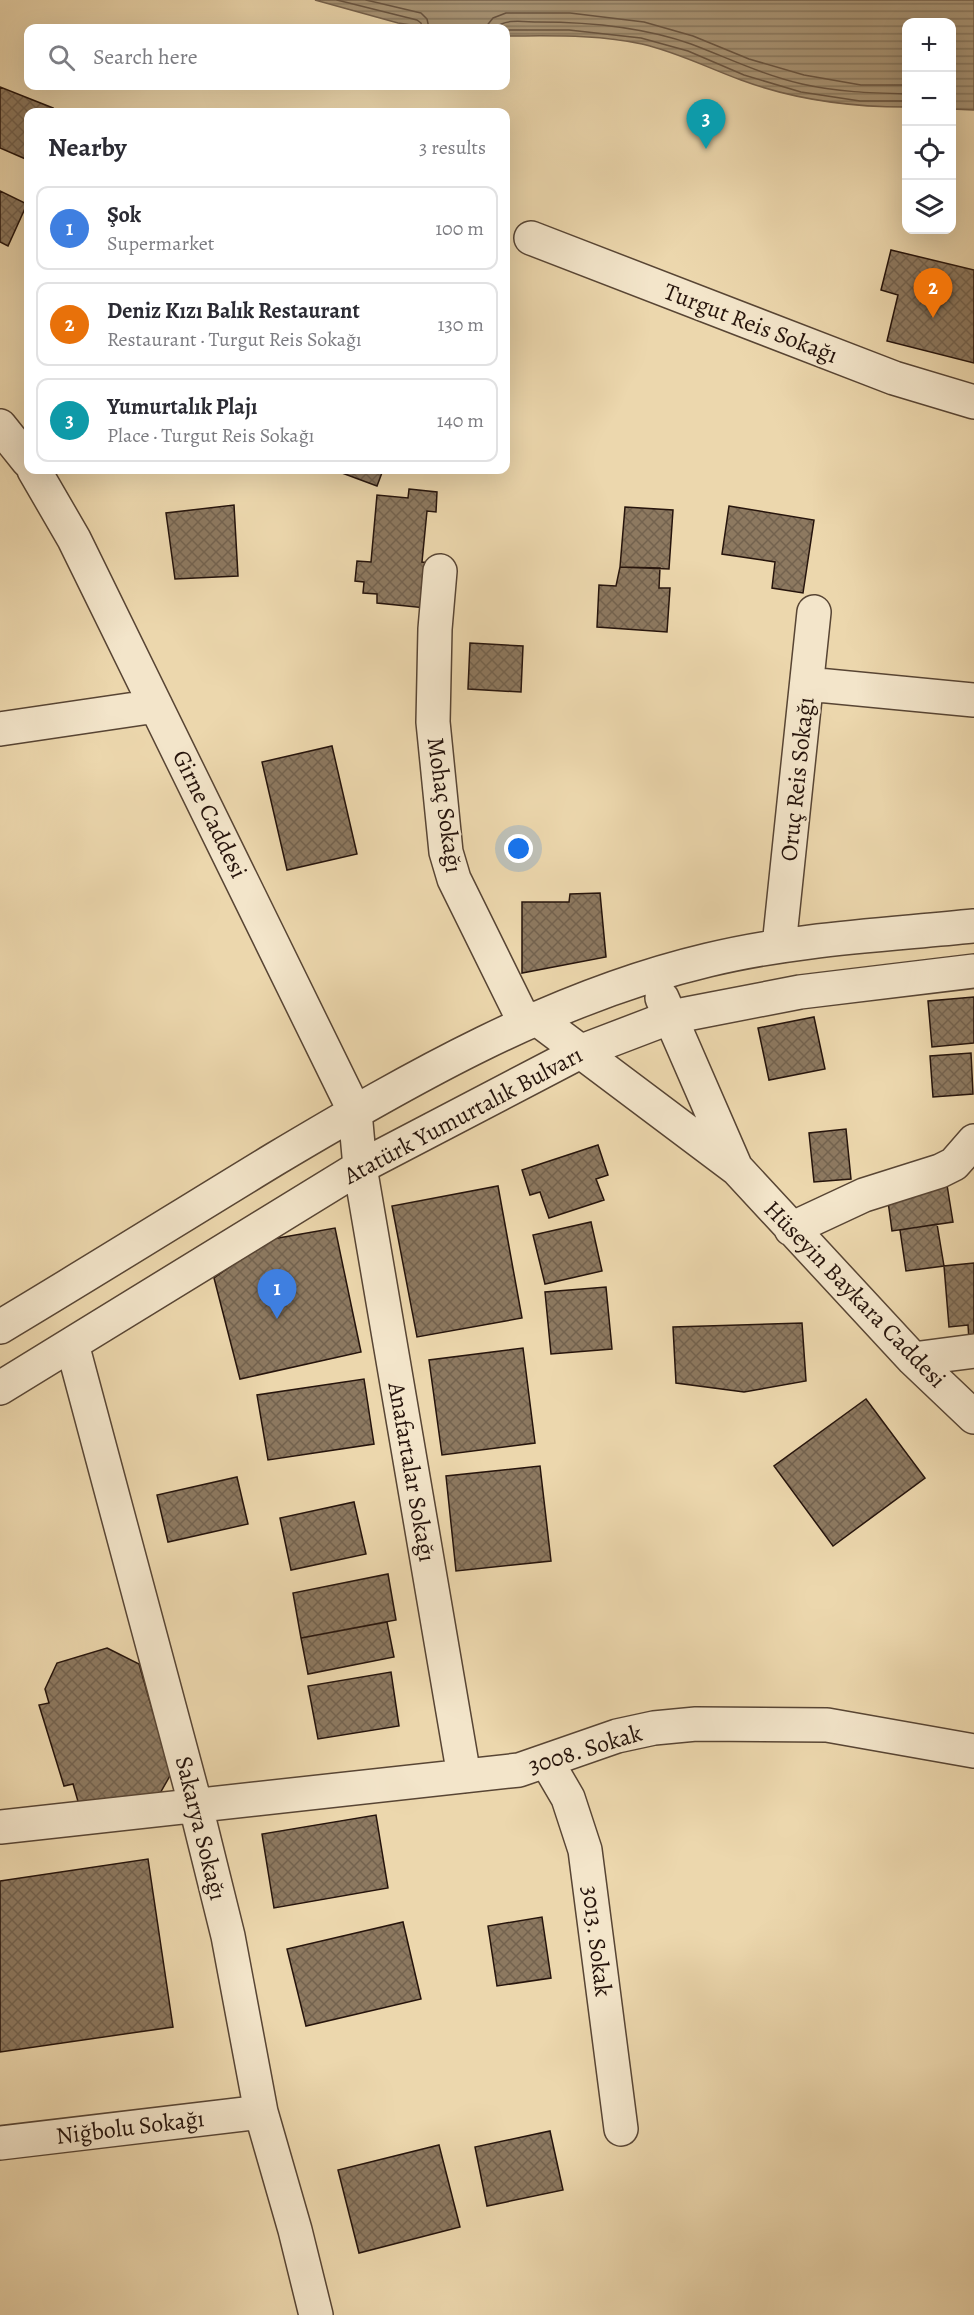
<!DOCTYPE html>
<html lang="en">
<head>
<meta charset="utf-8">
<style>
  :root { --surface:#fff; --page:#f2f2f3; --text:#2b2b33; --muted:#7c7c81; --line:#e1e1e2; --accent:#8f2418 }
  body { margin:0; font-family:Alegreya,serif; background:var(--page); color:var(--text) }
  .controls { position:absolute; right:18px; top:18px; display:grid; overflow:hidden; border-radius:12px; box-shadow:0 6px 24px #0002 }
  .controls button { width:54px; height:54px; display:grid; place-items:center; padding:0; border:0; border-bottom:2px solid var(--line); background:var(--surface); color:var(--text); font:30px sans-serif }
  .you { position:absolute; left:519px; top:849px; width:21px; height:21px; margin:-15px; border:4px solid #fff; border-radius:50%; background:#1a73e8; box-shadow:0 0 0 9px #1a73e833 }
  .badge { display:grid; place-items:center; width:39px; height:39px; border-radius:50%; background:var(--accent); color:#fff; font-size:20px; font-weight:700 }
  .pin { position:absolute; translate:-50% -50px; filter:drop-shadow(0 2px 3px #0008) }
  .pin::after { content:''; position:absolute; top:32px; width:21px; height:18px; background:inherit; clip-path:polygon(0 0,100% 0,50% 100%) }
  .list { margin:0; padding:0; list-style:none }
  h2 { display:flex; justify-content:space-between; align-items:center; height:78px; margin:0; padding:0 24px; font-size:26px }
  h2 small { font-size:20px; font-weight:400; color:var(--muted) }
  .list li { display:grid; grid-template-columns:39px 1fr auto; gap:18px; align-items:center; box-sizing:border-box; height:84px; margin:0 12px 12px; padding:0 12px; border:2px solid var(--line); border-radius:12px }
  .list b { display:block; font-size:22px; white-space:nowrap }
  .list p { margin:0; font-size:20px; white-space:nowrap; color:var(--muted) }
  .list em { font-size:20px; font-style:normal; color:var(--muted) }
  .icon { flex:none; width:33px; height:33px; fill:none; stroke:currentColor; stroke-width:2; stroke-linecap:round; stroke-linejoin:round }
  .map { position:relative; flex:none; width:974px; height:2315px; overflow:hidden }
  .search { position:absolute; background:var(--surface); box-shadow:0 6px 24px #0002; left:24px; top:24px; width:486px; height:66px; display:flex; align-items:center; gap:15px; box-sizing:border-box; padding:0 21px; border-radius:12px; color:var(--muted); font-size:22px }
  .panel { position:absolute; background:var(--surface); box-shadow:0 6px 24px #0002; left:24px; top:108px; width:486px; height:366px; border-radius:12px }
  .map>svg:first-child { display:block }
  .water { fill:url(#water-rules); stroke:#75614c; stroke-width:1.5 }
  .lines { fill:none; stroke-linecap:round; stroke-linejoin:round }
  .shore { stroke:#685441; stroke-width:1.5 }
  .building { fill:url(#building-cross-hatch); stroke:#26140c; stroke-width:1.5 }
  .minor-casing { stroke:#584534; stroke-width:36 }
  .minor { stroke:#f3e5ca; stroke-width:33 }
  .labels { text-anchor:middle; stroke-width:5; stroke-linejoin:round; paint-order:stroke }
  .street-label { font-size:24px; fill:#26140c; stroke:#f3e5ca }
</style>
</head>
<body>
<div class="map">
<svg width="974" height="2315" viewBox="0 0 974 2315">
  <defs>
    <pattern id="water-rules" width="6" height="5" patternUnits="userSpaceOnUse" patternTransform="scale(1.5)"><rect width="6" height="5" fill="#a99576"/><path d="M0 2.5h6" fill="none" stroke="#89785f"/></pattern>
    <pattern id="building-cross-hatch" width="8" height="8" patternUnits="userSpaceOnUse" patternTransform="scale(1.5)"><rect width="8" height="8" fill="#8d7960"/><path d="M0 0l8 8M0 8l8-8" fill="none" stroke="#73624e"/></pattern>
  </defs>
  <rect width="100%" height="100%" fill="#ecd7ad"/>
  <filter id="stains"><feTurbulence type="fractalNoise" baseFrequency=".00333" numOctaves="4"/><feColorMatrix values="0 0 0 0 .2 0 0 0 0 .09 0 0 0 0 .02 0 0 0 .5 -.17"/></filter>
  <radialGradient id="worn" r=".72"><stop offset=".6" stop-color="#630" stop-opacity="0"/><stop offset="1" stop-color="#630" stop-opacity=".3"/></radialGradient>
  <path class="water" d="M315,0H974V110L952,109V22H906V107C849,107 795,100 741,80C708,68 677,52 642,44C598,34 550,36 506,36V28H432L398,23Z"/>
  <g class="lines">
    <path class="shore" d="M337,0L417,20L421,23L422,28
      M366,0L421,13L427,19L429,28
      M485,28L493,18L506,13H570L644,22L693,36L749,59L804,75L861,85H906
      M495,28C505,18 525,22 538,22C589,22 643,27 691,44C728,58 763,75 802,84C837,92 871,93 906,94
      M506,30H569L641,38L688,51L744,75L801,92L860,101H906"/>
  </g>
  <path class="building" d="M0,87L53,108L51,112H28V160L0,148Z
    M0,191L27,204L8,246L0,242Z
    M891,250L974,270V363L887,341L898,295L881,290Z
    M334,470H383L377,486Z
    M409,489L437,492L436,512L427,511L422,562L430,563L426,608L377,603V594L363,593L364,582L355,581L357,561L371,562L377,495L408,498Z
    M234,505L238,576L175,579L166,513Z
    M729,506L814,520L803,593L772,588L775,562L722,554Z
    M625,507L673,510L669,569L620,567Z
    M620,567L660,568L659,588H670L667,632L597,627L599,585L616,586Z
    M470,643L523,646L521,692L468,689Z
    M332,746L357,854L287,870L262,762Z
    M600,893L606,957L522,973V902H569L570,894Z
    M974,997V1043L932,1047L928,1001Z
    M814,1017L825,1069L769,1080L758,1028Z
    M971,1053L973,1094L933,1097L930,1056Z
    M846,1129L851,1179L814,1182L809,1133Z
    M598,1145L608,1175L596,1179L604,1200L549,1218L540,1192L530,1195L522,1170Z
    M947,1185L953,1222L892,1231L887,1194Z
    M498,1186L522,1318L417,1337L392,1206Z
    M591,1222L602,1271L545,1284L533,1235Z
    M937,1224L944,1266L906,1271L900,1230Z
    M335,1228L361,1352L240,1379L214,1278L267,1240Z
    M974,1263V1339L969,1340L968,1325L949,1327L944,1266Z
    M606,1287L612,1349L551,1354L545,1292Z
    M802,1323L806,1381L744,1392L676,1383L673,1327Z
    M523,1348L535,1443L442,1455L429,1360Z
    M364,1379L374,1444L268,1460L257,1395Z
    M866,1399L925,1478L833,1546L774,1466Z
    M540,1466L551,1561L456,1571L446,1476Z
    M237,1477L248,1524L168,1542L157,1495Z
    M354,1502L366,1554L291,1570L280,1518Z
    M388,1574L396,1620L301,1638L293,1593Z
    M387,1622L394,1657L308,1674L301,1638Z
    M107,1648L139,1664L171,1774L159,1795L79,1805L73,1784L64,1786L39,1705L49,1703L45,1689L57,1663Z
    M391,1672L399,1726L318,1739L308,1686Z
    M376,1815L388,1888L274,1908L262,1834Z
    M148,1859L173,2027L0,2052V1881Z
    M542,1917L551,1978L497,1986L488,1926Z
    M403,1922L421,1999L306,2026L287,1949Z
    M550,2131L563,2190L487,2206L475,2147Z
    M439,2145L460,2227L359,2253L338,2170Z"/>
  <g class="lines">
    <g class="minor-casing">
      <path id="minor" d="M531,238L894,378L974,402
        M0,426L28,461
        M34,470L74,539L355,1112L360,1167L464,1776
        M440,571L435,629L433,722L446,852L454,879L525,1023
        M807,684L974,700
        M0,729L156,706
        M779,946L814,612
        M662,998L736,1168
        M536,1018L737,1169L913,1359L974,1417
        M791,1229L864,1195L940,1171L954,1164L974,1141
        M0,1327C92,1272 183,1215 275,1159C411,1078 552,997 708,960C794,939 885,935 974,926
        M72,1344L196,1807L228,1936L261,2112L295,2230L316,2315
        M913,1359L974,1351
        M0,1388L360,1167L582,1051L671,1017L800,992L974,971
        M547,1762L568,1798L585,1850L621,2129
        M0,1827L519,1770L617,1736L654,1728L696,1724L827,1725L974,1751
        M0,2143L261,2112"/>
    </g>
    <use href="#minor" class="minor"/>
  </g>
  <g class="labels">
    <g class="street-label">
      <text transform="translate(751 323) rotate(21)" y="8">Turgut Reis Sokağı</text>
      <text transform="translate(797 779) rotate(-84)" y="8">Oruç Reis Sokağı</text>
      <text transform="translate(445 805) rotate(82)" y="8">Mohaç Sokağı</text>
      <text transform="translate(210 814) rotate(64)" y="8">Girne Caddesi</text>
      <text transform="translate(463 1115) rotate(-28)" y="8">Atatürk Yumurtalık Bulvarı</text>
      <text transform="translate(855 1294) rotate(46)" y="8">Hüseyin Baykara Caddesi</text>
      <text transform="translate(412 1472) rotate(80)" y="8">Anafartalar Sokağı</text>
      <text transform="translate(585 1749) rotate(-17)" y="8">3008. Sokak</text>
      <text transform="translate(201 1828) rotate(76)" y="8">Sakarya Sokağı</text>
      <text transform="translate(597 1941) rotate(83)" y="8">3013. Sokak</text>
      <text transform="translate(130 2127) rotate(-7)" y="8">Niğbolu Sokağı</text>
    </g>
  </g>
  <rect width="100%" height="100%" filter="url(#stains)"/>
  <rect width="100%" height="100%" fill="url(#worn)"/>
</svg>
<div class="controls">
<button>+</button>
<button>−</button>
<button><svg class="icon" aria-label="locate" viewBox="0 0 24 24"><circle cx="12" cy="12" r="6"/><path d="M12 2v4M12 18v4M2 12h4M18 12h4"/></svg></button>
<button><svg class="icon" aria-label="layers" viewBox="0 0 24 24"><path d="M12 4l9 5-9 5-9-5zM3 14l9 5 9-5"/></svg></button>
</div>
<div class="you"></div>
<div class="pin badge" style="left:277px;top:1319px;background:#3f7fe0">1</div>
<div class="pin badge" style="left:933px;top:318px;background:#e8710a">2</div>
<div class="pin badge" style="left:706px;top:149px;background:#0f9aa8">3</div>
<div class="search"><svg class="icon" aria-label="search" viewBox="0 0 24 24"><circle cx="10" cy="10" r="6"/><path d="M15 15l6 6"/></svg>Search here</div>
<section class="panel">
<h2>Nearby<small>3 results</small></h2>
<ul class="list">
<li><span class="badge" style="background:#3f7fe0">1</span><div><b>Şok</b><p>Supermarket</p></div><em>100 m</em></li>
<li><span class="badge" style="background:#e8710a">2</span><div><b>Deniz Kızı Balık Restaurant</b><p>Restaurant · Turgut Reis Sokağı</p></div><em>130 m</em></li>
<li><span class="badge" style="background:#0f9aa8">3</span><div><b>Yumurtalık Plajı</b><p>Place · Turgut Reis Sokağı</p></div><em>140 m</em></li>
</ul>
</section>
</div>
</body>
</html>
